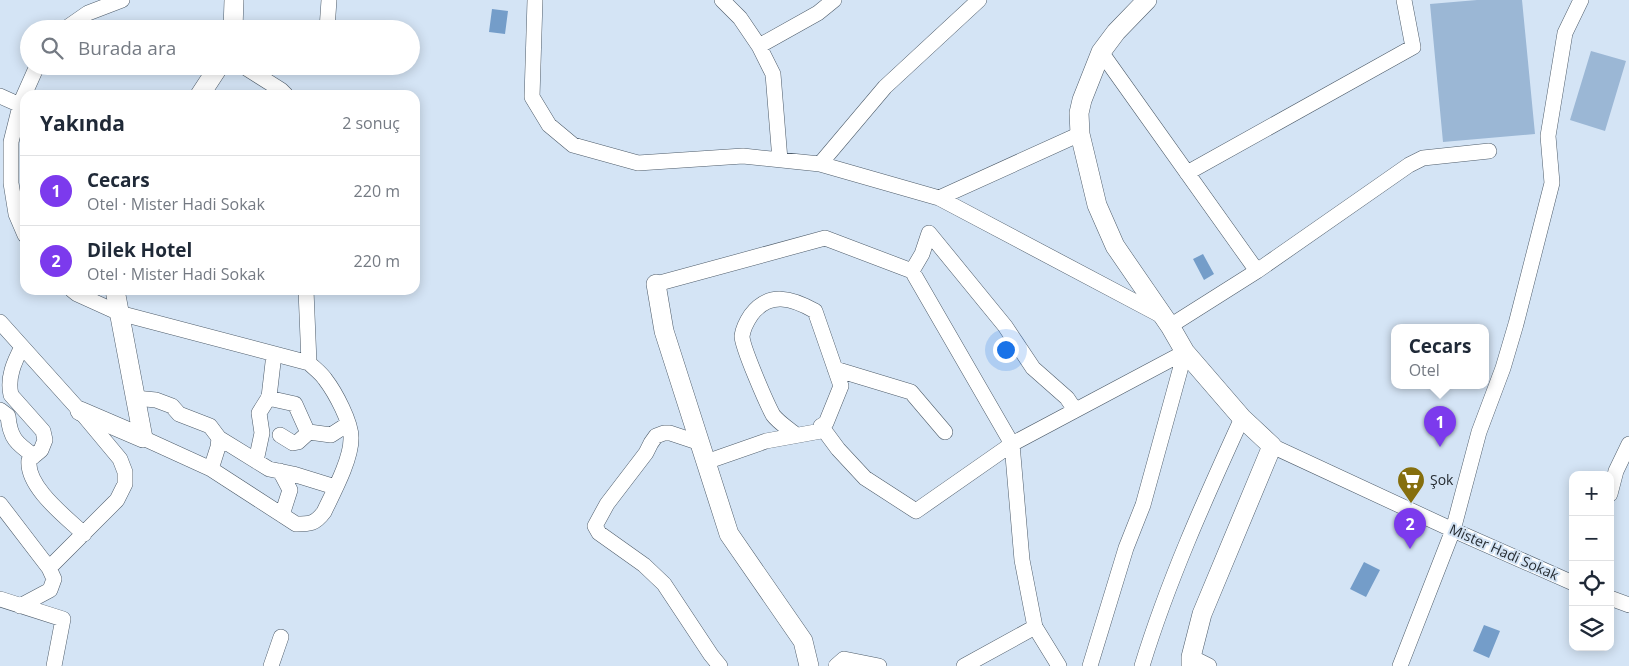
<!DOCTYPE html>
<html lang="tr">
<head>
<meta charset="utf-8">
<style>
  :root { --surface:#fff; --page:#f6f6f7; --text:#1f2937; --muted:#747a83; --line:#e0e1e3; --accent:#7c3aed }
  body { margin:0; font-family:"Open Sans",sans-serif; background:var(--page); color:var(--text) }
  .controls { position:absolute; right:15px; bottom:15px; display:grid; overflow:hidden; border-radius:10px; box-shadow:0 2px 12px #0003 }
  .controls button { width:45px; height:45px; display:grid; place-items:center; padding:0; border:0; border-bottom:1px solid var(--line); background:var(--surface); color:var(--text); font:25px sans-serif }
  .you { position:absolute; left:1005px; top:349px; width:18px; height:18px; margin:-12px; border:4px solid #fff; border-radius:50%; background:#1a73e8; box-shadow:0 0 0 8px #1a73e833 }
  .badge { display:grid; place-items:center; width:32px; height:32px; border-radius:50%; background:var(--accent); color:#fff; font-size:16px; font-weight:700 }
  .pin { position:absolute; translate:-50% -41px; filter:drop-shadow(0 1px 2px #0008) }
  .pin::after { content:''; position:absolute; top:26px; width:18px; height:15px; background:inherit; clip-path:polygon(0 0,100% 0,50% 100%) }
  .popup { position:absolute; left:1391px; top:324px; width:98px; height:65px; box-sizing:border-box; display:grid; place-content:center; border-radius:10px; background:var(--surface); filter:drop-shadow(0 1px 4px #0005); font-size:16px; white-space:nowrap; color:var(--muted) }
  .popup b { font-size:19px; color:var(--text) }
  .popup::after { content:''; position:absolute; left:50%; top:100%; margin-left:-10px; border:10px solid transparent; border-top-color:var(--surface) }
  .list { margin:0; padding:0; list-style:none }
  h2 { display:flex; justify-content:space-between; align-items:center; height:65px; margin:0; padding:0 20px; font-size:21px }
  h2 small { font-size:16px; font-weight:400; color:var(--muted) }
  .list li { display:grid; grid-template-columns:32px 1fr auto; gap:15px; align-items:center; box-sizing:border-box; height:70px; padding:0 20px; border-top:1px solid var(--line) }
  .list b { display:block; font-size:19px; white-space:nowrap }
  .list p { margin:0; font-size:16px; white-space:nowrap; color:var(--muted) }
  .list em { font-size:16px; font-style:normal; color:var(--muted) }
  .icon { flex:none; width:28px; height:28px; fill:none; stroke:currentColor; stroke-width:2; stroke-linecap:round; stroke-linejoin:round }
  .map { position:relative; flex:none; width:1629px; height:666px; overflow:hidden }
  .search { position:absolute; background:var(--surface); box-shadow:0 2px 12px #0003; left:20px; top:20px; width:400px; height:55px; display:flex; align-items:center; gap:12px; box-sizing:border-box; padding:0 18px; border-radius:28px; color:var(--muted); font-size:19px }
  .panel { position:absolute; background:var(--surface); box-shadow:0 2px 12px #0003; left:20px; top:90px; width:400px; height:205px; border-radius:15px }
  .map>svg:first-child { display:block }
  .green { fill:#9bb7d5 }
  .water { fill:#749dc9 }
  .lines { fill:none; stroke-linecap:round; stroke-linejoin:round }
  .minor-casing { stroke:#4e5c6a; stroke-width:16 }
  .tertiary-casing { stroke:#4e5c6a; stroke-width:20 }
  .minor { stroke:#fff; stroke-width:15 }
  .tertiary { stroke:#fff; stroke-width:19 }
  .labels { text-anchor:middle; stroke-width:4; stroke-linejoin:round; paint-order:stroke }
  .poi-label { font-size:14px; fill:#262c32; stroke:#d4e4f5; text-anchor:start }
  .street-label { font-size:14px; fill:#262c32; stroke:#d4e4f5 }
</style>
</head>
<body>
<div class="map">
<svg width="1629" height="666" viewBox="0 0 1629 666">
  <rect width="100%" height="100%" fill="#d4e4f5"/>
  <path class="green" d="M1477,0H1522L1535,134L1443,142L1430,4Z
    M1591,51L1626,61L1605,131L1570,120Z"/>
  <path class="water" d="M492,9L508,11L505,34L489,32Z
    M1203,254L1214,274L1204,280L1193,259Z
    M1364,562L1380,570L1366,597L1350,589Z
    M1484,625L1500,631L1489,658L1473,651Z"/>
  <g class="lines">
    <g class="minor-casing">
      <path id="minor" d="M535,0L532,97L549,125L573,145L638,163L743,156L820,164L939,198L1162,316
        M722,0L740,18L759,46L773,74L780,160
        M65,29L88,13L122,0
        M327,29L329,0
        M759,46L818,13L834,0
        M1101,52L1257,271
        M243,66L281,90L286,95
        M0,96L20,105
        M820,164L885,87L979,0
        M1187,173L1413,47L1404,0
        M939,198L1080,134
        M929,233L1005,326L1033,368L1067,398L1075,410
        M25,235L16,214L11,183V142L21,102L37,66
        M912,271L922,254L929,233
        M656,284L825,238L912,271L1012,444L1022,560L1035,627L1059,666
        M72,290L77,294L119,313L309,363
        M0,322L80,411L120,459L125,472V484L117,500L49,568
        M1170,326L1257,271L1409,165L1423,158L1489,151
        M22,347C14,362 7,378 11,395L43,431L45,440L41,450L29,460C26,487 66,517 84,534
        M835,369L911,392L945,432
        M135,398L156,400L172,406L179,414L210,426L219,438L269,469L293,474L335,487
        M268,398L295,404L308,433
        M0,410L8,416C10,438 16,443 34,456
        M821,426L838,449L865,478L916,511L1012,444L1185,352L1143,505L1126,548L1090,666
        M280,435L293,443L298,442L309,432L331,435L348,424
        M143,438L211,469L296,524C310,524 315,524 324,512C333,493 351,460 351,439C352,423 335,392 325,379C321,373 314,368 309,363L306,290
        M700,443L670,433H664L656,436L651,443L646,453L607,504L595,526L599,533L644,565L664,584L711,655L720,666
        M1272,446L1453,530L1573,583
        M256,461L262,433L259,413L269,397L274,354
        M706,462L766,441L821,431V426L826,423L841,386L815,311C792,298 769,291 751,315C747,321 743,329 742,336C742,347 767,404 773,415C778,422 789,429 796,435
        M211,469L218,447L219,438
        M280,471L290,490L282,515
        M1610,494L1616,471L1629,444
        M0,504L49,568L54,579L50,590L20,606
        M1610,598L1629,605
        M0,599L63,619L54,666
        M1191,657L1209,666
        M271,666L281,637
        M836,666L844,659L879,666
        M964,666L1035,627
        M1142,666C1168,581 1205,499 1242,418
        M1400,666L1453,530L1479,432L1503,368L1516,324L1552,183L1548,136L1565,33L1581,0"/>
    </g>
    <g class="tertiary-casing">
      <path id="tertiary" d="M1147,0L1116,32L1101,52L1082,100L1079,113L1080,134L1097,205L1115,246L1170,326L1185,352L1242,418L1272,446L1202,614L1191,657V666
        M233,29L234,0
        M200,95L219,66
        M656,284L664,331L729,534L803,641L809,666
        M80,411L143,438L115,290"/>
    </g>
    <use href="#minor" class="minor"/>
    <use href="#tertiary" class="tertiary"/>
  </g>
  <defs>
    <g id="supermarket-pin" transform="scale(1.4375)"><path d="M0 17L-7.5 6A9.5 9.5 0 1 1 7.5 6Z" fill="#866f0e" stroke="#d4e4f5"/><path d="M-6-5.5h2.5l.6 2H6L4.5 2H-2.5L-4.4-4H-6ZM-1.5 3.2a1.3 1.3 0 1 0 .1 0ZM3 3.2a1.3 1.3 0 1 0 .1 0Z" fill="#fff"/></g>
  </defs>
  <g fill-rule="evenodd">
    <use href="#supermarket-pin" x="1411" y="480"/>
  </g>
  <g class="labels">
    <g class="poi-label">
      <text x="1430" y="485">Şok</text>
    </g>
    <g class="street-label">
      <text transform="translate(1504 552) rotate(24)" y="5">Mister Hadi Sokak</text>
    </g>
  </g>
</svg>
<div class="controls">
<button>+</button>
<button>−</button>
<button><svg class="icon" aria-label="locate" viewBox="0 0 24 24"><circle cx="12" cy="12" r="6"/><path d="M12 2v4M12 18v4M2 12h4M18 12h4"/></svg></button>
<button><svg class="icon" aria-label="layers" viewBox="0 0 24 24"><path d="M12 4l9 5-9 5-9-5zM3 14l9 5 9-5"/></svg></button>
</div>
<div class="you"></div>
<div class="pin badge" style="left:1440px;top:447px">1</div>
<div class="popup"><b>Cecars</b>Otel</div>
<div class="pin badge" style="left:1410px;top:549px">2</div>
<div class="search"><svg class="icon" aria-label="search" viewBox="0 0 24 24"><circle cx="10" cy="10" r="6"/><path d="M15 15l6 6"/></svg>Burada ara</div>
<section class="panel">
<h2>Yakında<small>2 sonuç</small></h2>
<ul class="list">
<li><span class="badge">1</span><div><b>Cecars</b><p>Otel · Mister Hadi Sokak</p></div><em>220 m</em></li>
<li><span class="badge">2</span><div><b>Dilek Hotel</b><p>Otel · Mister Hadi Sokak</p></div><em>220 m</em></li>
</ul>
</section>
</div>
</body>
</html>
